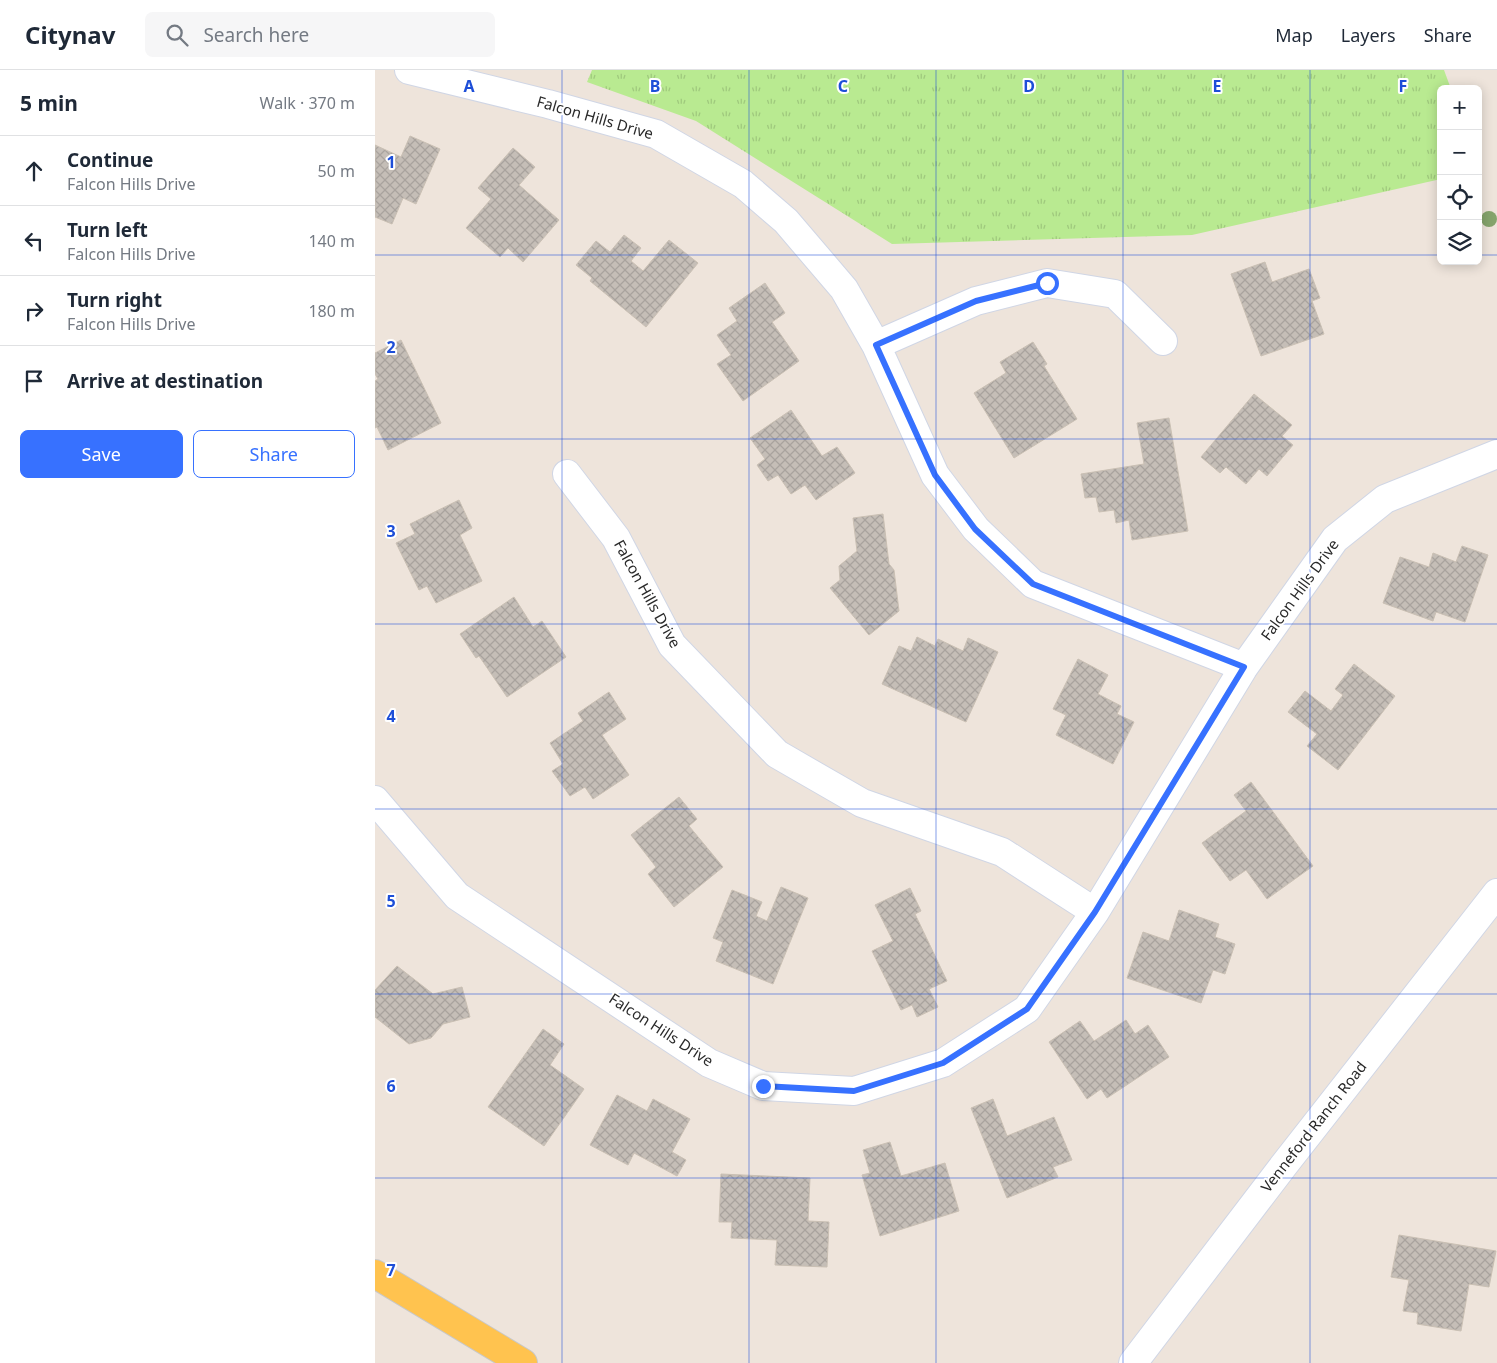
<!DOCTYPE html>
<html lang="en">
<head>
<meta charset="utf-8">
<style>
  :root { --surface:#fff; --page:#f6f6f7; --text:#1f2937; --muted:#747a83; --line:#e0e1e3; --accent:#3771ff }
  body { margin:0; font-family:"Noto Sans",sans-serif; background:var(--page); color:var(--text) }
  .controls { position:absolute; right:15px; top:15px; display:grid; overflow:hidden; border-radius:8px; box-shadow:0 2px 12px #0003 }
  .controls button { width:45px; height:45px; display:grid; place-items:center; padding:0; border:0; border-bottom:1px solid var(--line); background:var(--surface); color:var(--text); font:25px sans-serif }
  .stop { position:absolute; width:15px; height:15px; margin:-11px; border:4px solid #3771ff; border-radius:50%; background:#fff }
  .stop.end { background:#3771ff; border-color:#fff; box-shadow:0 1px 5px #0008 }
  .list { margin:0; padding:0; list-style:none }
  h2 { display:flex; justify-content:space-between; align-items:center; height:65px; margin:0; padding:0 20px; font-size:21px }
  h2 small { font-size:16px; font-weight:400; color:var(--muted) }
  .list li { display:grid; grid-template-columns:32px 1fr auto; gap:15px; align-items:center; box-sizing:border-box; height:70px; padding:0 20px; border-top:1px solid var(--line) }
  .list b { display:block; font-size:19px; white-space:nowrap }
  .list p { margin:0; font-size:16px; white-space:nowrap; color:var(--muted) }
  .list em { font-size:16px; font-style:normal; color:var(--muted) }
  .actions { display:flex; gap:10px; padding:15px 20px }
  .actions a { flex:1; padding:11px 0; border:1px solid var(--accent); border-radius:8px; text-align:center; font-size:18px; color:var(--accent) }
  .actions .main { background:var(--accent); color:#fff }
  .icon { flex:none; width:28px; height:28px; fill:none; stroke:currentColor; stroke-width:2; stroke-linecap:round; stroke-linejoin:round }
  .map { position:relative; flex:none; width:1122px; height:1293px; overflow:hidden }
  header { display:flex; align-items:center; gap:30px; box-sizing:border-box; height:70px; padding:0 25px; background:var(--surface); border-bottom:1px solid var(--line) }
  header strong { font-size:24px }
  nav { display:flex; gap:28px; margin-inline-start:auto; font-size:18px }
  .search { width:350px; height:45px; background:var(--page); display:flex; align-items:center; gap:12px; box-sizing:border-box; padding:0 18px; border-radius:8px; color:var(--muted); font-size:19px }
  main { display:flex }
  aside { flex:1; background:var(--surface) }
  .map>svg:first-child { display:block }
  .grass { fill:url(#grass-tufts) }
  .building { fill:url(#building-cross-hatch); stroke:#cac0b4 }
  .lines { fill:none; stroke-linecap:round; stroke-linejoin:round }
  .minor-casing { stroke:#d0d6e5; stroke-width:30 }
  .tertiary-casing { stroke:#d0d6e5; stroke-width:30 }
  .primary-casing { stroke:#c8c8c8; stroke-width:30 }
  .minor { stroke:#fff; stroke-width:28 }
  .tertiary { stroke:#fff; stroke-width:28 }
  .primary { stroke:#ffc34f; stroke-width:28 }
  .tree { fill:#85a46c }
  .route { stroke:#3771ff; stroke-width:6 }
  .grid { fill:none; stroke:#1d4ed8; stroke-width:1; stroke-opacity:0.55 }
  .labels { text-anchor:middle; stroke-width:4; stroke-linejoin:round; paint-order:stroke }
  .street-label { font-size:15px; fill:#2a2a2a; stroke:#fff }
  .grid-label { font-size:16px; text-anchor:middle; font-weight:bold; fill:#1d4ed8; stroke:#fff; stroke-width:4; stroke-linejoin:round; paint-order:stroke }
</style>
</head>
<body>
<header>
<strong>Citynav</strong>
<div class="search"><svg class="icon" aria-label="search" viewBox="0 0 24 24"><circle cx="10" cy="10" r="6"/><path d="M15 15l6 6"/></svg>Search here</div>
<nav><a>Map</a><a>Layers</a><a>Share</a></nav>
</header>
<main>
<aside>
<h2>5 min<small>Walk · 370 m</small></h2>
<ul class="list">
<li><svg class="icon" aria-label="ahead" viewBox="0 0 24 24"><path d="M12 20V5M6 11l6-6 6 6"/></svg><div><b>Continue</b><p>Falcon Hills Drive</p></div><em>50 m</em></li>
<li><svg class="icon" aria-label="left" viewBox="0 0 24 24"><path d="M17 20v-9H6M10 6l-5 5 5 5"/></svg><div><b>Turn left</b><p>Falcon Hills Drive</p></div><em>140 m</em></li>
<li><svg class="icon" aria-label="right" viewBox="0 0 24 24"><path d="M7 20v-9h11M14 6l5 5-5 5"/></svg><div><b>Turn right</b><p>Falcon Hills Drive</p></div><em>180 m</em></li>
<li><svg class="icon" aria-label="arrive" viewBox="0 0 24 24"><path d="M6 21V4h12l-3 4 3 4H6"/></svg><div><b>Arrive at destination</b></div></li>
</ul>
<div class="actions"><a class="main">Save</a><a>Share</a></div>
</aside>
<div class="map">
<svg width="1122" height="1293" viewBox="0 0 1122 1293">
  <defs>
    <pattern id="grass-tufts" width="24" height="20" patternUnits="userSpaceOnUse" patternTransform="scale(1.25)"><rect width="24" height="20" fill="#b9ea91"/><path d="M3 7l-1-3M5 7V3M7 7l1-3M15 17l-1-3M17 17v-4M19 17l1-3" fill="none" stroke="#9fc97d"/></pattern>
    <pattern id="building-cross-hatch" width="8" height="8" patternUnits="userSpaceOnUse" patternTransform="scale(1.25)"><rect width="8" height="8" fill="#c5beb7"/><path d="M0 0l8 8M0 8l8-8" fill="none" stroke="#a9a39e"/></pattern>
  </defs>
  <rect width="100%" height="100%" fill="#eee4db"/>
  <path class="grass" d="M217,0H1069L1076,19H1066V109L817,165L517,174L321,51L212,12Z"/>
  <path class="building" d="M35,66L65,79L41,134L28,128L17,154L0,147V75L26,87Z
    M138,78L160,97L144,115L184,150L148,192L133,178L125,187L91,158L116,129L103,118Z
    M249,165L266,178L256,191L268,201L294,170L323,193L271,257L215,211L217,208L201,195L221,171L235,182Z
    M890,192L897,212L934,199L945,228L937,231L949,264L886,286L856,204Z
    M390,213L410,243L397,252L424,291L368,331L342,294L356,285L342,265L362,251L354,238Z
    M26,270L66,353L13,380L2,357L0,358V311L3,309L0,304V283Z
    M658,272L672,294L669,296L702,349L639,388L599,323L631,303L625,292Z
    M879,324L917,355L907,366L918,375L892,406L884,399L871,414L851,397L845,403L826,387Z
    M416,340L447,386L462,377L480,403L441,430L430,415L416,424L403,405L393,411L382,395L390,389L375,368Z
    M794,348L813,461L757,470L754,450L741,453L739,440L724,442L721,427L710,428L706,404L769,394L762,353Z
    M84,430L97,458L85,465L107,511L61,533L52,516L44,520L21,473L40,464L35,454Z
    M508,444L514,494L519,500L524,541L494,565L455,518L465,510L464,496L482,481L478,448Z
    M1087,476L1113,485L1090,552L1061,542L1058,551L1008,533L1025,487L1054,497L1058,483L1081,492Z
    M139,527L158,557L167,551L191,587L132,627L104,586L101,588L85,564Z
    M542,567L560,576L563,569L588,581L593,568L623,582L591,652L507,614L524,576L536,581Z
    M703,589L733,605L723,624L746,636L742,644L759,652L738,694L681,665L691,645L678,639Z
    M979,594L1020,626L963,700L932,676L942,664L913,642L930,621L956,641L968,625L960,619Z
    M234,622L251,649L227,665L254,705L218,729L210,717L195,726L177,701L188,694L175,673L208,651L203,643Z
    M876,712L938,796L892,829L871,800L855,811L827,773L871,741L859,725Z
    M304,727L322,749L314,756L348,797L299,837L273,804L281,797L256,765Z
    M406,817L433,828L398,914L341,891L348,872L338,868L357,820L387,832L381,846L392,851Z
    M535,818L546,841L540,844L572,911L554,919L563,937L542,947L537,935L526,940L497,881L518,871L500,835Z
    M804,840L844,854L840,867L860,874L850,904L838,900L826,933L752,908L768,862L794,871Z
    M22,896L58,924L87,917L95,947L68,954L56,968L34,974L0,947V920Z
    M751,950L760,964L773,955L794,987L732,1028L726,1019L712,1029L674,972L705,951L719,971Z
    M168,959L189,974L175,995L209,1019L169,1076L113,1037Z
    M242,1025L272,1041L278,1029L315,1049L297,1082L311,1090L302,1106L259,1083L253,1095L215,1075Z
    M618,1029L632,1066L679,1047L697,1090L678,1097L683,1107L632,1128L596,1038Z
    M515,1072L526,1106L570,1093L584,1141L505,1166L487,1105L495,1103L488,1080Z
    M346,1104L435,1108L433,1151L454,1152L452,1197L400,1195L402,1170L356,1168L357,1152H344Z
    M1024,1165L1121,1181L1114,1217L1094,1214L1086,1261L1042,1254L1043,1243L1028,1241L1034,1210L1016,1207Z"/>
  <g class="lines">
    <g class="minor-casing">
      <path id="minor" d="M34,0L173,34L281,64L368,114L411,151L469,219L501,275L560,405L601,459L658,514L869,597
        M501,275L601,231L672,213L740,224L788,271
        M192,404L241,468L297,575L402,684L487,733L627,782L720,842
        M0,730L82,826L334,993L388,1016L479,1021L568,993L652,939L720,842L869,597L960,469L1010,429L1122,384"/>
    </g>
    <g class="tertiary-casing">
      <path id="tertiary" d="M758,1293L909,1095L1122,823"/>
    </g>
    <g class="primary-casing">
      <path id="primary" d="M0,1204L148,1293"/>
    </g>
    <use href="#minor" class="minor"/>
    <use href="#tertiary" class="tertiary"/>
    <use href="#primary" class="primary"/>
  </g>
  <circle class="tree" cx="1114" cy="149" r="8"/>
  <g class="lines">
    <path class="route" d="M388,1016L479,1021L568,993L652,939L720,842L869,597L658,514L600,459L560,405L501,275L601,231L672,213"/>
  </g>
  <path class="grid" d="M187,0V1293M374,0V1293M561,0V1293M748,0V1293M935,0V1293M0,185H1066M1103,185H1122M0,369H1122M0,554H1122M0,739H1122M0,924H1122M0,1108H1122"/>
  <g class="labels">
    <g class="street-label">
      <text transform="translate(220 48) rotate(16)" y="5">Falcon Hills Drive</text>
      <text transform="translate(925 520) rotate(-54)" y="5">Falcon Hills Drive</text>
      <text transform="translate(272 524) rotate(61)" y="5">Falcon Hills Drive</text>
      <text transform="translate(286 960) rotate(33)" y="5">Falcon Hills Drive</text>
      <text transform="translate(939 1057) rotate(-52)" y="5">Venneford Ranch Road</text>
    </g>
  </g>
  <g class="grid-label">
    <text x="94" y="22">A</text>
    <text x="280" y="22">B</text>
    <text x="468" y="22">C</text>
    <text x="654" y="22">D</text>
    <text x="842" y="22">E</text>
    <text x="1028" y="22">F</text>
    <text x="16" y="98">1</text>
    <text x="16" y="283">2</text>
    <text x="16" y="467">3</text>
    <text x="16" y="652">4</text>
    <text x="16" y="837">5</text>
    <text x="16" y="1022">6</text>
    <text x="16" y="1206">7</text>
  </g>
</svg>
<div class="controls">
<button>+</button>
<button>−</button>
<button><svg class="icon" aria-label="locate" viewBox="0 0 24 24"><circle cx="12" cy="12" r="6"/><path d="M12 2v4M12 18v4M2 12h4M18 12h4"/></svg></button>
<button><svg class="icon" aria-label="layers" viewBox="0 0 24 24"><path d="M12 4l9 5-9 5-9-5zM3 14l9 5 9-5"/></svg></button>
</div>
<div class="stop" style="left:672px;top:213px"></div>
<div class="stop end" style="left:388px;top:1016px"></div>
</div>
</main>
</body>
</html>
